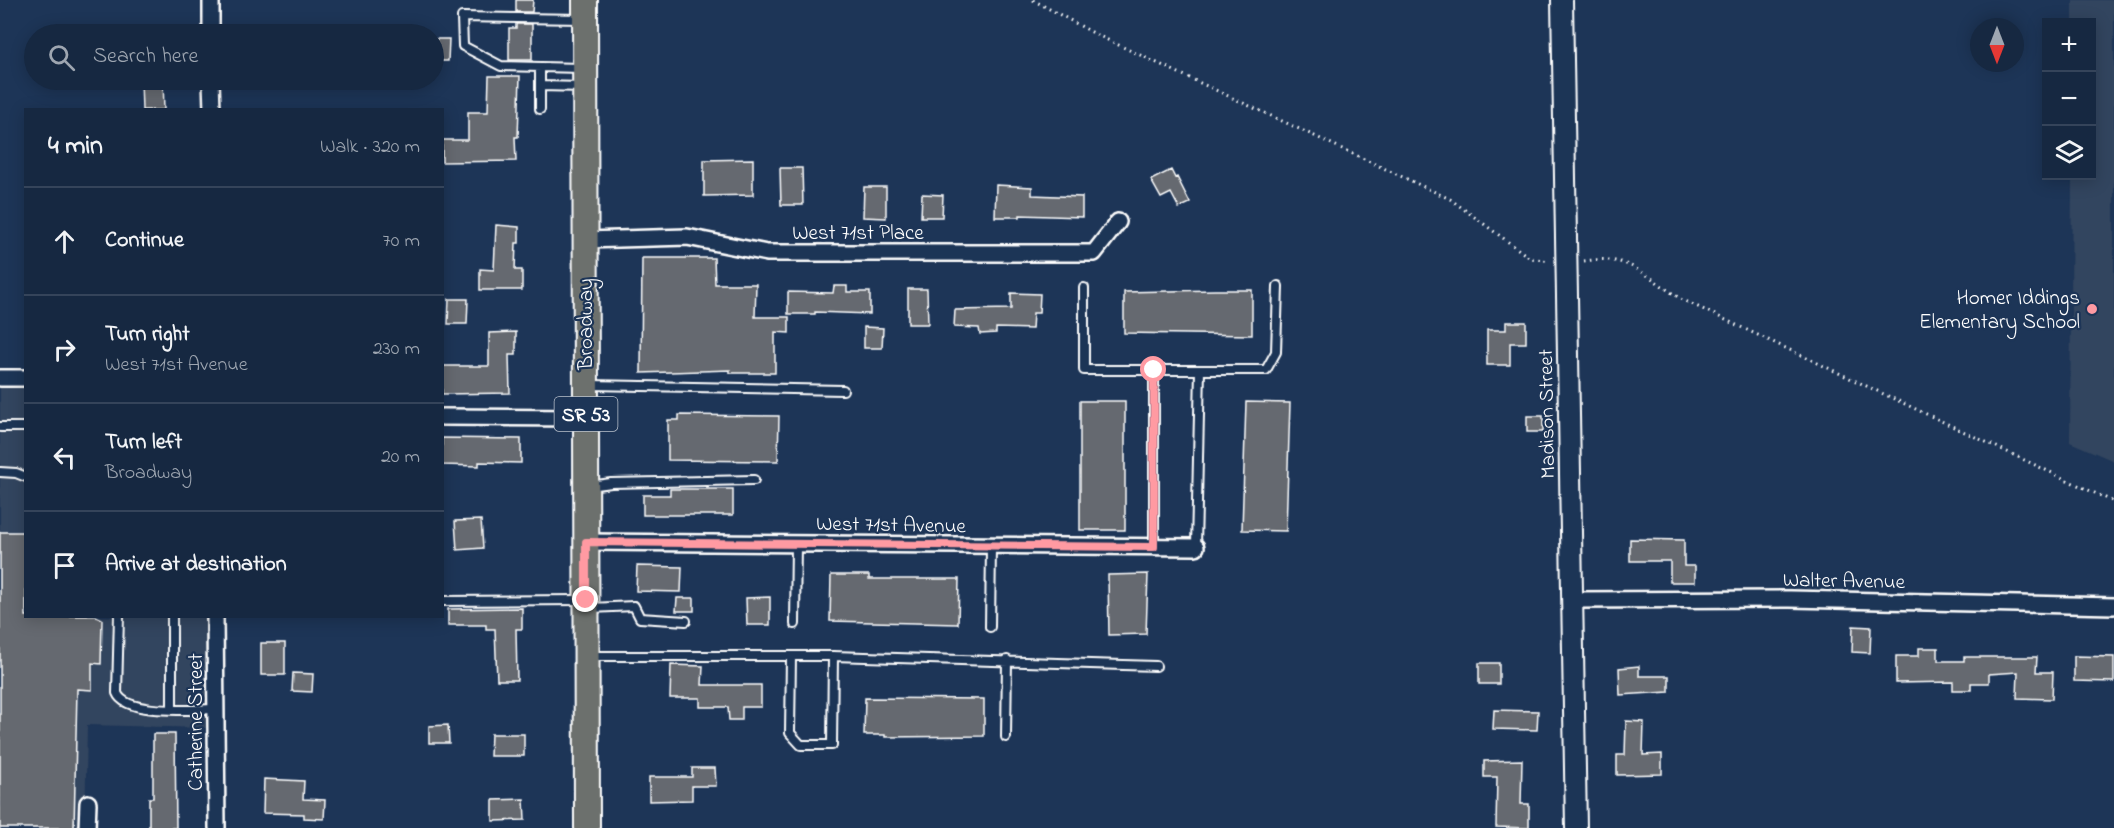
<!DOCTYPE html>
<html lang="en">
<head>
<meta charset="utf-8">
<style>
  :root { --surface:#162841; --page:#23344c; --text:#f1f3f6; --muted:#9ea6b1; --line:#35445a }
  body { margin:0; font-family:"Indie Flower",sans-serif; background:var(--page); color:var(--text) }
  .controls { position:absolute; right:18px; top:18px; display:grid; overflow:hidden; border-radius:0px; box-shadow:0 3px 15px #0003 }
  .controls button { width:54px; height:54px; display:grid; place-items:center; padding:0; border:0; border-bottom:2px solid var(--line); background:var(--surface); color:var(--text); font:30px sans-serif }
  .compass { position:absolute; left:1970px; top:18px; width:54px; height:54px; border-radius:50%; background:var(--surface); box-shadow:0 3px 15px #0003; rotate:180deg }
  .stop { position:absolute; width:18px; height:18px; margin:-14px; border:4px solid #ff9aa2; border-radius:50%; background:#fff }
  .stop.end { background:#ff9aa2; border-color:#fff; box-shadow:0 2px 6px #0008 }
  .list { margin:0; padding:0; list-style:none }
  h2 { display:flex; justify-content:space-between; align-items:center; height:78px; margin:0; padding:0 24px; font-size:26px }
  h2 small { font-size:20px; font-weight:400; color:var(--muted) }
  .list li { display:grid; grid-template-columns:39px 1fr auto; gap:18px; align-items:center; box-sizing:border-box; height:108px; padding:0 24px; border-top:2px solid var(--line) }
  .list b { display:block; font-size:22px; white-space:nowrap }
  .list p { margin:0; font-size:20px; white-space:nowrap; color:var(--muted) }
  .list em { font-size:20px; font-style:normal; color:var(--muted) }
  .icon { flex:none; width:33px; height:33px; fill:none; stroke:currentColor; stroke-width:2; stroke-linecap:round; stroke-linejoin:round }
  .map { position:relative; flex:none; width:2114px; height:828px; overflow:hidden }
  .search { position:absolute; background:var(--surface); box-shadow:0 3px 15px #0003; left:24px; top:24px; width:420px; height:66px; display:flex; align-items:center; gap:15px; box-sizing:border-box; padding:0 21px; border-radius:33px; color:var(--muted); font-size:22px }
  .panel { position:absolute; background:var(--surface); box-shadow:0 3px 15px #0003; left:24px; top:108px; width:420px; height:510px; border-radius:0px }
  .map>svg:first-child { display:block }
  .built { fill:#33455e }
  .building { fill:#65696f; stroke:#fff; stroke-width:1.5 }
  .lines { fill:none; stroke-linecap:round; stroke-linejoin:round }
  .service-casing { stroke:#fff; stroke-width:12 }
  .minor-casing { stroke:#fff; stroke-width:20 }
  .tertiary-casing { stroke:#fff; stroke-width:24 }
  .primary-casing { stroke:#fff; stroke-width:28 }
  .path { stroke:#fff; stroke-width:3; stroke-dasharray:1.5 4.5; stroke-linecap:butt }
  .service { stroke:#1d3557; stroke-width:8 }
  .minor { stroke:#1d3557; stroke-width:15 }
  .tertiary { stroke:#1d3557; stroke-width:20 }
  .primary { stroke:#6c706d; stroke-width:24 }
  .route { stroke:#ff9aa2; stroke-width:8 }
  .poi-dot { fill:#ff9aa2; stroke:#1d3557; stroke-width:2 }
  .labels { text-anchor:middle; stroke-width:4.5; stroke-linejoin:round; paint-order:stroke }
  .shield { fill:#1d3557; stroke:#bbc2cd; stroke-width:1.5 }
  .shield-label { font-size:20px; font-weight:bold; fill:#fff }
  .street-label { font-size:21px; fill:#fff; stroke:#1d3557 }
  .poi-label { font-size:21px; fill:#fff; stroke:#1d3557; text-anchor:end }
</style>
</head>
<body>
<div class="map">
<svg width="2114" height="828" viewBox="0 0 2114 828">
  <rect width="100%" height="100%" fill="#1d3557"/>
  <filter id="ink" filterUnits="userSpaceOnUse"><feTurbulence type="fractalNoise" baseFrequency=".0167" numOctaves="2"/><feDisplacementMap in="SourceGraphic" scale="12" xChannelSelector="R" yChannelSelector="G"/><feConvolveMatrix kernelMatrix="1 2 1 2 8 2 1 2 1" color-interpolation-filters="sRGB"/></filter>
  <g filter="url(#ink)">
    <path class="built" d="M2073,0H2114V461L2070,442L2072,176H2092V22H2073Z
      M0,387H25L26,616L208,617V728L87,725L85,828H0Z"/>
    <path class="building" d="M516,0H533L532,12H516Z
      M516,24H532V60H509V28H516Z
      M434,39H449L448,61H434Z
      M489,76H520L518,137H515L516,161L442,162V140H468V112H488Z
      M141,80H163L164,110H142Z
      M753,159V195L704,196V160Z
      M780,168H802L803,205H781Z
      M1171,170L1175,178L1177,177L1190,203L1179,208L1171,193L1161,198L1151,180Z
      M996,185L1032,187V195L1082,197V217L1020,215V217H995Z
      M864,187H886V218L863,217Z
      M922,194L943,195L942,217H921Z
      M496,225L519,227V243H516L515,270H522V290H480V269L494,270Z
      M642,258H714L715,284H756L755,317H789V333L775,332V373H730V370L641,373Z
      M834,286H847V292H870V314L815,312V314H788V292L833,293Z
      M908,289H927L928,324H908Z
      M1215,290H1252V335L1124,333V292Z
      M1011,293L1040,294L1039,313H1033L1032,329L996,328V333L980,334L979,328L954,327L955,310L1011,309Z
      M449,299H468L467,324H448Z
      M1506,322H1526V343H1510V365H1487V330H1506Z
      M864,327L883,328L882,348H864Z
      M516,332V355H509L510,393L442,394V366H489V333Z
      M1080,401H1125V530H1080Z
      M1246,402L1290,403L1286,531L1242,530Z
      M679,415L779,416L778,461L668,460V420H679Z
      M1527,416H1543V432H1527Z
      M442,438L521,439V463L479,462V466L442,465Z
      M670,489H733V515H643V495H670Z
      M481,520L483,548L457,550L455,521Z
      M0,532H26V616H96L102,619L101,664L92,663V690L77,689L74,828H0Z
      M1630,539L1684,540V566H1695V582H1670V561H1630Z
      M637,566L682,567L681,592L636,591Z
      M1148,574L1146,634L1109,635L1108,575Z
      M831,575H869V579H959L958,624L830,621Z
      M770,597V625H747L746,598Z
      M677,598H694V611H676Z
      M522,608V629H516L517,680H497L495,629H486V625H448V609Z
      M1853,626L1871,627L1870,653L1852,652Z
      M261,643H285V675H261Z
      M1919,648H1938V661H1964V657H2037L2036,672H2053L2052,699L2017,698L2018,672L1989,674V683H1971V690H1953V682L1896,683V656H1919Z
      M2074,656L2114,657V682L2074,681Z
      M1479,663H1499V684H1479Z
      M671,665L703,666L702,685H761V707H742V720H729L728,707H700V698H670Z
      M1639,666V676H1669V692L1620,695L1619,668Z
      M293,673L313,674L312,692L292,691Z
      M865,698L984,699V736L885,737V735H864Z
      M1494,710L1538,711L1537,730L1493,729Z
      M1626,721L1644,722L1643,755L1662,754V774L1617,775V755H1625Z
      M448,725L449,743H429V726Z
      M153,734H175L176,828H149V798H153Z
      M491,734H524V756H490Z
      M1522,760L1521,804H1529V828L1496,827L1497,777H1484V761Z
      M692,768H715L716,786H692V800L649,801V777H692Z
      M264,779L304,781L303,799L325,800L324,819L304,818V814L263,813Z
      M524,799L525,820L493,821V800Z"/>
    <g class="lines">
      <g class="service-casing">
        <path id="service" d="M581,68L501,66L463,46L462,17L583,19
          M540,86L584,87
          M540,109V67
          M1084,288V370H1266L1276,352L1278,286
          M590,385L843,390
          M0,427H26
          M0,472L16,473L26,477
          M590,486L611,483L754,480
          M1154,547V370
          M1196,547L1200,370
          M442,601L585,600
          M591,608L634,606L640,618L686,621
          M119,616L117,693C126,716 194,709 216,709
          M795,624L796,544
          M990,627L991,546
          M591,656H833L1156,666
          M791,656L790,733L801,745H832L833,656
          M172,709V616
          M1006,737L1007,660"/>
      </g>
      <g class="minor-casing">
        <path id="minor" d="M211,0V34
          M211,80L212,110
          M585,240L687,237L767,253H1094L1118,222
          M0,378H26
          M442,417L586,418
          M586,542L1196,547
          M1573,600L1790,599L2114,606
          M215,616L217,828
          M87,828L88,803"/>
      </g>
      <g class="tertiary-casing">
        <path id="tertiary" d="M1562,0L1576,828"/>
      </g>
      <g class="primary-casing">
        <path id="primary" d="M585,0L587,828"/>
      </g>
      <path class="path" d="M1033,0L1097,35L1450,199L1530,258L1550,261
        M1584,261C1592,260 1601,259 1609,260C1638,263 1657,284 1681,299L2114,502"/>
      <use href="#service" class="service"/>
      <use href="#minor" class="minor"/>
      <use href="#tertiary" class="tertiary"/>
      <use href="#primary" class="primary"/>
    </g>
  </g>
  <g class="lines" filter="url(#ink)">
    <path class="route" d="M586,600V542L1154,547V370"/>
  </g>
  <circle class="poi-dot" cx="2092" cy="309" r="6"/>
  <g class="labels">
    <rect class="shield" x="554.5" y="397" width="63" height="34" rx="4.5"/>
    <g class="shield-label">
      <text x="586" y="421">SR 53</text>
    </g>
    <g class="street-label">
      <text x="858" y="239">West 71st Place</text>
      <text transform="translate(585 324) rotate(-90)" y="7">Broadway</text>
      <text transform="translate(1546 414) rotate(-91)" y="7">Madison Street</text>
      <text transform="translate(891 524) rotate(1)" y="7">West 71st Avenue</text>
      <text transform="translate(1844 580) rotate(1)" y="7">Walter Avenue</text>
      <text transform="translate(195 722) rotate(-90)" y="7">Catherine Street</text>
    </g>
    <g class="poi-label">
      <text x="2080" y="304">Homer Iddings<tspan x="2080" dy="24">Elementary School</tspan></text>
    </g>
  </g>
</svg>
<div class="controls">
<button>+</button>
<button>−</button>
<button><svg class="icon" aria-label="layers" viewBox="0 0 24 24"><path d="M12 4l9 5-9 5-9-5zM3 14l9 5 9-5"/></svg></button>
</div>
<svg class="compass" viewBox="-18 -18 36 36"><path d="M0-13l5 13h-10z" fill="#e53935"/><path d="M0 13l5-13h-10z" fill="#9ea6b1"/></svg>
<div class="stop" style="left:1154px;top:370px"></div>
<div class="stop end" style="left:586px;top:600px"></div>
<div class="search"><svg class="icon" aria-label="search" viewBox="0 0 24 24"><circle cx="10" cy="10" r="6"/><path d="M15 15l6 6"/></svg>Search here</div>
<section class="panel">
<h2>4 min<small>Walk · 320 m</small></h2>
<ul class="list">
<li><svg class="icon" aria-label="ahead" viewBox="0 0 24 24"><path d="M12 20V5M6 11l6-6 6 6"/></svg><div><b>Continue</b></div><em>70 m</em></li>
<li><svg class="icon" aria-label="right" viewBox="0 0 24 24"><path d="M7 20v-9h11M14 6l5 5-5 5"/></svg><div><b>Turn right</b><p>West 71st Avenue</p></div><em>230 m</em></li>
<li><svg class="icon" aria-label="left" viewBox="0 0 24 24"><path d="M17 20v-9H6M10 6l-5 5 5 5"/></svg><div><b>Turn left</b><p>Broadway</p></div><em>20 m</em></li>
<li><svg class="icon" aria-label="arrive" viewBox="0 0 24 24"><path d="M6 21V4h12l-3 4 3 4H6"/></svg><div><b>Arrive at destination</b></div></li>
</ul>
</section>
</div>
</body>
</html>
